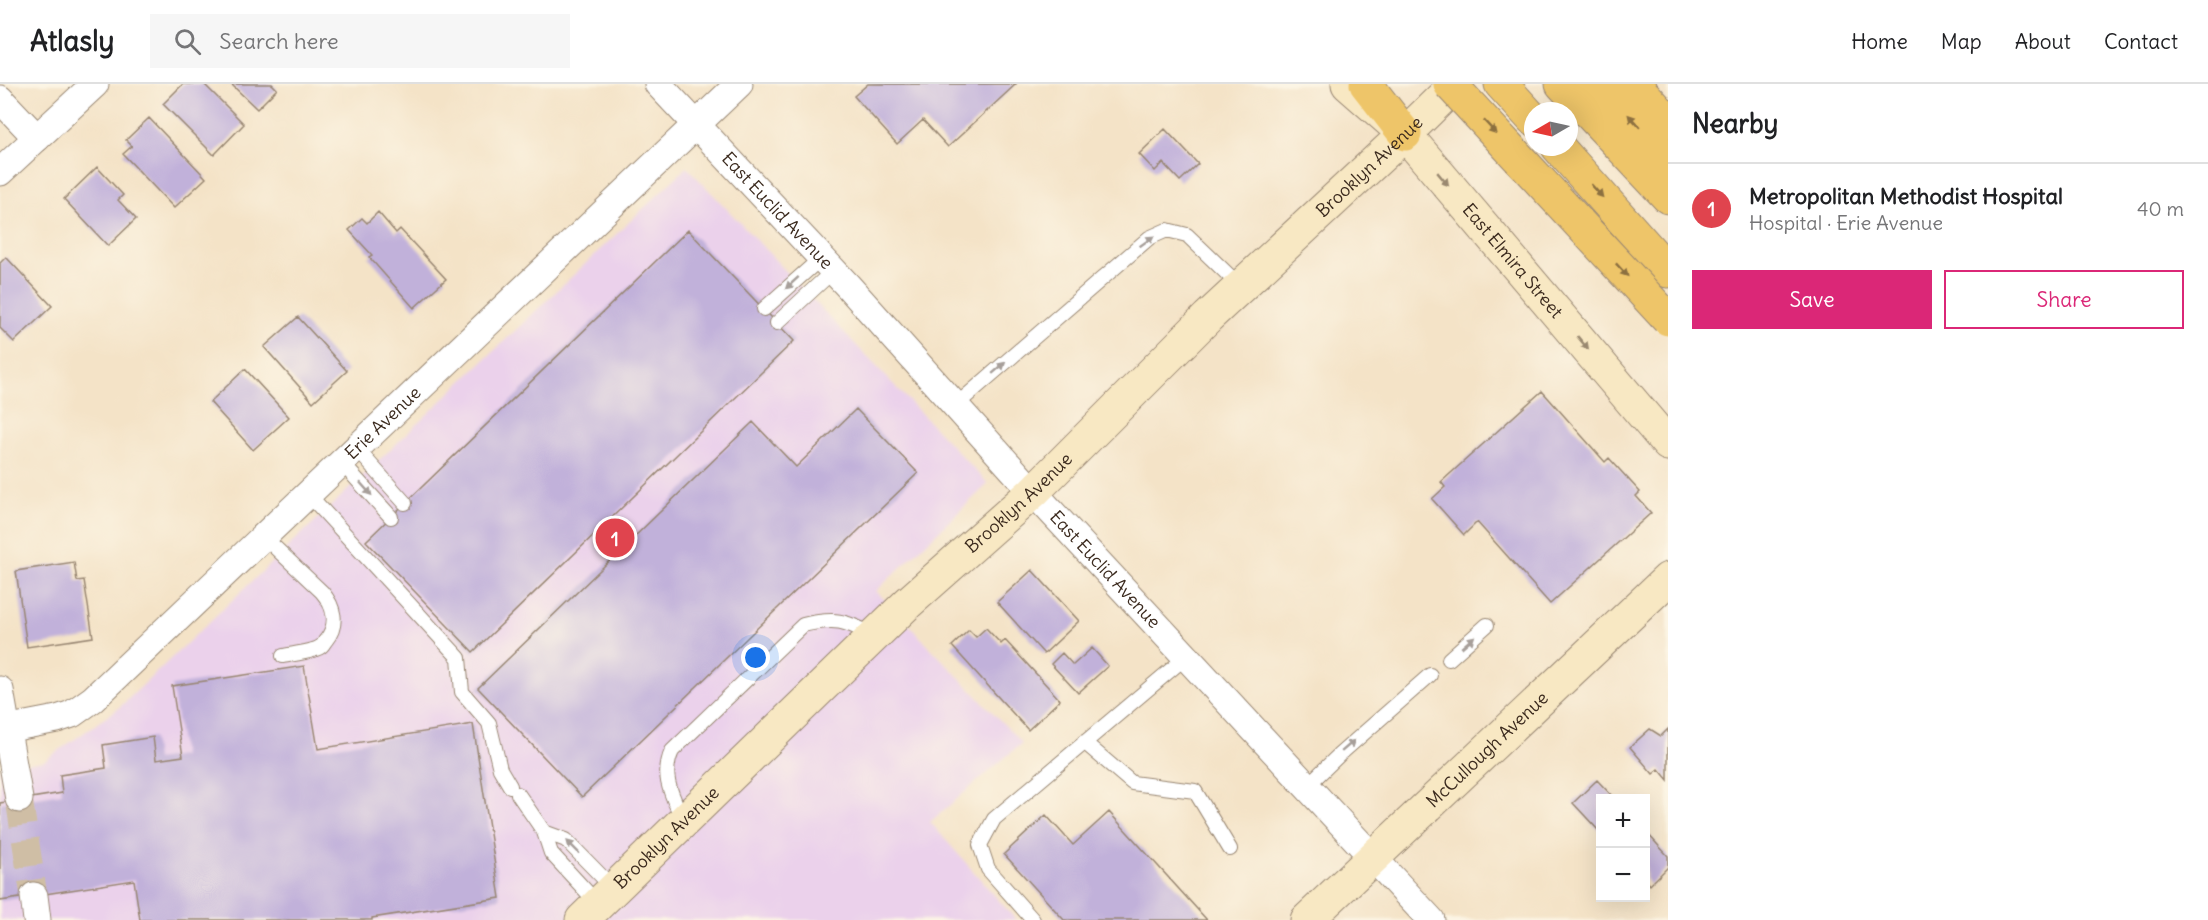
<!DOCTYPE html>
<html lang="en">
<head>
<meta charset="utf-8">
<style>
  :root { --surface:#fff; --page:#f6f6f6; --text:#202124; --muted:#757577; --line:#e0e0e0; --accent:#db2777 }
  body { margin:0; font-family:Delius,sans-serif; background:var(--page); color:var(--text) }
  .controls { position:absolute; right:18px; bottom:18px; display:grid; overflow:hidden; border-radius:0px; box-shadow:0 6px 24px #0002 }
  .controls button { width:54px; height:54px; display:grid; place-items:center; padding:0; border:0; border-bottom:2px solid var(--line); background:var(--surface); color:var(--text); font:30px sans-serif }
  .compass { position:absolute; left:1524px; top:18px; width:54px; height:54px; border-radius:50%; background:var(--surface); box-shadow:0 6px 24px #0002; rotate:261deg }
  .you { position:absolute; left:756px; top:574px; width:21px; height:21px; margin:-15px; border:4px solid #fff; border-radius:50%; background:#1a73e8; box-shadow:0 0 0 9px #1a73e833 }
  .badge { display:grid; place-items:center; width:39px; height:39px; border-radius:50%; background:var(--accent); color:#fff; font-size:20px; font-weight:700 }
  .pin { position:absolute; translate:-50% -50%; border:3px solid #fff; box-shadow:0 2px 6px #0006 }
  .list { margin:0; padding:0; list-style:none }
  h2 { display:flex; justify-content:space-between; align-items:center; height:78px; margin:0; padding:0 24px; font-size:26px }
  h2 small { font-size:20px; font-weight:400; color:var(--muted) }
  .list li { display:grid; grid-template-columns:39px 1fr auto; gap:18px; align-items:center; box-sizing:border-box; height:90px; padding:0 24px; border-top:2px solid var(--line) }
  .list b { display:block; font-size:22px; white-space:nowrap }
  .list p { margin:0; font-size:20px; white-space:nowrap; color:var(--muted) }
  .list em { font-size:20px; font-style:normal; color:var(--muted) }
  .actions { display:flex; gap:12px; padding:18px 24px }
  .actions a { flex:1; padding:14px 0; border:2px solid var(--accent); border-radius:0px; text-align:center; font-size:21px; color:var(--accent) }
  .actions .main { background:var(--accent); color:#fff }
  .icon { flex:none; width:33px; height:33px; fill:none; stroke:currentColor; stroke-width:2; stroke-linecap:round; stroke-linejoin:round }
  .map { position:relative; flex:none; width:1668px; height:836px; overflow:hidden }
  header { display:flex; align-items:center; gap:36px; box-sizing:border-box; height:84px; padding:0 30px; background:var(--surface); border-bottom:2px solid var(--line) }
  header strong { font-size:28px }
  nav { display:flex; gap:33px; margin-inline-start:auto; font-size:21px }
  .search { width:420px; height:54px; background:var(--page); display:flex; align-items:center; gap:15px; box-sizing:border-box; padding:0 21px; border-radius:0px; color:var(--muted); font-size:22px }
  main { display:flex }
  aside { flex:1; background:var(--surface) }
  .map>svg:first-child { display:block }
  .built { fill:#ebd1eb }
  .building { fill:#c1b1da }
  .lines { fill:none; stroke-linecap:round; stroke-linejoin:round }
  .street-tunnel { stroke:#cfbea5; stroke-width:27; stroke-dasharray:27 14; stroke-linecap:butt }
  .lane-casing { stroke:#988672; stroke-width:16 }
  .street-casing { stroke:#988672; stroke-width:29 }
  .secondary-casing { stroke:#988672; stroke-width:35 }
  .highway-casing { stroke:#988672; stroke-width:35 }
  .lane { stroke:#fff; stroke-width:14 }
  .street { stroke:#fff; stroke-width:27 }
  .secondary { stroke:#f8e8c3; stroke-width:33 }
  .highway { stroke:#eec569; stroke-width:33 }
  .highway-bridge-casing { stroke:#988672; stroke-width:35; stroke-linecap:butt }
  .highway-bridge { stroke:#eec569; stroke-width:33 }
  .oneway { fill:#8c7040 }
  .oneway2 { fill:#9a8970 }
  .oneway3 { fill:#a79f9a }
  .labels { text-anchor:middle; stroke-width:4.5; stroke-linejoin:round; paint-order:stroke }
  .street-label { font-size:18px; fill:#3b2a1e; stroke:#fcf5e5 }
</style>
</head>
<body>
<header>
<strong>Atlasly</strong>
<div class="search"><svg class="icon" aria-label="search" viewBox="0 0 24 24"><circle cx="10" cy="10" r="6"/><path d="M15 15l6 6"/></svg>Search here</div>
<nav><a>Home</a><a>Map</a><a>About</a><a>Contact</a></nav>
</header>
<main>
<div class="map">
<svg width="1668" height="836" viewBox="0 0 1668 836">
  <rect width="100%" height="100%" fill="#fcf5e5"/>
  <filter id="ink" filterUnits="userSpaceOnUse"><feTurbulence type="fractalNoise" baseFrequency=".0167" numOctaves="2"/><feDisplacementMap in="SourceGraphic" scale="12" xChannelSelector="R" yChannelSelector="G"/><feConvolveMatrix kernelMatrix="1 2 1 2 8 2 1 2 1" color-interpolation-filters="sRGB"/></filter>
  <filter id="wash" filterUnits="userSpaceOnUse"><feTurbulence type="fractalNoise" baseFrequency=".008" numOctaves="4" result="noise"/><feDisplacementMap in="SourceGraphic" scale="24" xChannelSelector="R" yChannelSelector="G"/><feGaussianBlur stdDeviation="1.35" result="paint"/><feColorMatrix in="noise" values="0 0 0 0 0 0 0 0 0 0 0 0 0 0 0 0 0 1.4 0 .05"/><feComposite in="paint" operator="in"/></filter>
  <g filter="url(#wash)">
    <rect width="100%" height="100%" fill="#f4e3c7"/>
    <path class="built" d="M687,83L988,400L876,507L1022,659L930,738L1016,836H0V684L44,677L119,624Z"/>
    <g id="blocks">
      <path class="building" d="M183,0H204L244,40L214,71L163,20Z
        M231,0H272L277,5L257,25Z
        M868,0H1016L948,63L923,36L897,60L854,12Z
        M149,34L206,94L174,124L123,70L132,62L126,56Z
        M1165,45L1198,80L1180,97L1163,79L1155,87L1139,70Z
        M97,83L123,111L118,116L136,135L108,162L64,115Z
        M378,128L396,149L400,145L446,195L414,224L369,173L372,171L349,146L362,134L367,139Z
        M688,146L794,257L473,568L366,457Z
        M6,173L52,222L14,258L0,244V179Z
        M298,233L347,287L313,318L264,263Z
        M245,285L289,333L253,366L210,318Z
        M1542,307L1605,378L1609,374L1640,408L1636,412L1651,429L1550,520L1477,438L1464,451L1432,415L1445,403L1441,398Z
        M856,325L918,389L582,713L478,604L753,338L796,383Z
        M74,478L77,497L84,496L93,553L27,563L16,487Z
        M1032,486L1079,537L1044,570L997,518Z
        M986,544L1001,560L1005,556L1060,616L1028,646L952,562L969,546L976,553Z
        M1092,564L1108,582L1078,609L1051,580L1062,569L1073,581Z
        M304,582L318,665L473,640L500,814L372,834V836H140L134,796L0,817V719L62,709L60,691L106,684L103,661L153,653L156,676L183,672L172,602Z
        M1650,645L1661,652L1668,645V696L1659,685L1653,690L1630,663Z
        M1597,696L1614,714H1600V748L1573,719Z
        M1109,728L1207,836H1064L1004,770L1046,731L1073,761Z
        M1646,748L1668,772V783L1650,801L1646,796Z"/>
    </g>
  </g>
  <g filter="url(#ink)">
    <use href="#blocks" fill-opacity="0" stroke="#988672" stroke-width="1.5"/>
    <g class="lines">
      <path class="street-tunnel" d="M19,715L34,812"/>
      <g class="lane-casing">
        <path id="lane" d="M764,225L821,174
          M777,239L833,187
          M955,322L1149,154L1167,146L1187,151L1241,203
          M356,364L405,419
          M341,378L391,433
          M308,410L459,574L462,608L489,639L500,685L510,702
          M264,453L322,508C334,522 339,540 326,556C324,558 323,562 320,563C313,568 292,570 283,572
          M1449,575L1487,541
          M1084,658L1132,699L1195,707L1230,765
          M1306,703L1339,671L1430,591
          M518,710L544,748
          M683,736C673,713 660,693 672,667L803,541C837,533 844,537 874,551
          M598,820L551,769L544,748L566,756L614,805
          M1033,836L988,785L980,761L994,735L1186,573"/>
      </g>
      <g class="street-casing">
        <g id="street">
          <path id="s1" d="M658,0L848,202L1033,408L1431,836"/>
          <path d="M0,15L37,54"/>
          <path d="M0,88L95,0"/>
          <path d="M0,606L19,715"/>
          <path id="s2" d="M0,646L57,635L72,630L93,615L739,0"/>
          <path d="M34,812L37,836"/>
        </g>
      </g>
      <g class="secondary-casing">
        <g id="secondary">
          <path id="s3" d="M1348,0L1405,50L1668,360"/>
          <path id="s4" d="M582,836L908,519L1033,408L1208,233L1405,50L1456,0"/>
          <path id="s5" d="M1307,836L1668,495"/>
        </g>
      </g>
      <g class="highway-casing">
        <path id="highway" d="M1366,0L1405,50
          M1501,0L1533,35
          M1562,0L1668,113
          M1599,0L1668,75
          M1634,0L1668,37
          M1558,63L1668,187"/>
      </g>
      <use href="#lane" class="lane"/>
      <use href="#street" class="street"/>
      <use href="#secondary" class="secondary"/>
      <use href="#highway" class="highway"/>
      <g class="highway-bridge-casing">
        <path id="highway-bridge" d="M1450,0L1668,235"/>
      </g>
      <use href="#highway-bridge" class="highway-bridge"/>
    </g>
    <defs><path id="oneway-solid" d="M-6-.8H1V-3.2L6.5 0L1 3.2V.8H-6Z" transform="scale(1.5)"/></defs>
    <g class="oneway">
      <use href="#oneway-solid" transform="translate(1634 37) rotate(-133)"/>
      <use href="#oneway-solid" transform="translate(1490 43) rotate(47)"/>
      <use href="#oneway-solid" transform="translate(1597 107) rotate(48)"/>
      <use href="#oneway-solid" transform="translate(1622 186) rotate(47)"/>
    </g>
    <g class="oneway2">
      <use href="#oneway-solid" transform="translate(1443 95) rotate(50)"/>
      <use href="#oneway-solid" transform="translate(1583 259) rotate(50)"/>
    </g>
    <g class="oneway3">
      <use href="#oneway-solid" transform="translate(1147 157) rotate(-35)"/>
      <use href="#oneway-solid" transform="translate(792 199) rotate(138)"/>
      <use href="#oneway-solid" transform="translate(999 284) rotate(-41)"/>
      <use href="#oneway-solid" transform="translate(366 405) rotate(48)"/>
      <use href="#oneway-solid" transform="translate(1468 558) rotate(-41)"/>
      <use href="#oneway-solid" transform="translate(1348 662) rotate(-41)"/>
      <use href="#oneway-solid" transform="translate(573 763) rotate(-135)"/>
    </g>
  </g>
  <g class="labels">
    <g class="street-label">
      <text dy="6" stroke="none"><textPath href="#s4" startOffset="1090">Brooklyn Avenue</textPath></text>
      <text dy="6" stroke="none"><textPath href="#s1" startOffset="174">East Euclid Avenue</textPath></text>
      <text dy="6" stroke="none"><textPath href="#s3" startOffset="242">East Elmira Street</textPath></text>
      <text dy="6" stroke="none"><textPath href="#s2" startOffset="500">Erie Avenue</textPath></text>
      <text dy="6" stroke="none"><textPath href="#s4" startOffset="604">Brooklyn Avenue</textPath></text>
      <text dy="6" stroke="none"><textPath href="#s1" startOffset="660">East Euclid Avenue</textPath></text>
      <text dy="6" stroke="none"><textPath href="#s5" startOffset="248">McCullough Avenue</textPath></text>
      <text dy="6" stroke="none"><textPath href="#s4" startOffset="118">Brooklyn Avenue</textPath></text>
    </g>
  </g>
</svg>
<div class="controls">
<button>+</button>
<button>−</button>
</div>
<svg class="compass" viewBox="-18 -18 36 36"><path d="M0-13l5 13h-10z" fill="#e53935"/><path d="M0 13l5-13h-10z" fill="#757577"/></svg>
<div class="you"></div>
<div class="pin badge" style="left:615px;top:454px;background:#e0444e">1</div>
</div>
<aside>
<h2>Nearby<small></small></h2>
<ul class="list">
<li><span class="badge" style="background:#e0444e">1</span><div><b>Metropolitan Methodist Hospital</b><p>Hospital · Erie Avenue</p></div><em>40 m</em></li>
</ul>
<div class="actions"><a class="main">Save</a><a>Share</a></div>
</aside>
</main>
</body>
</html>
